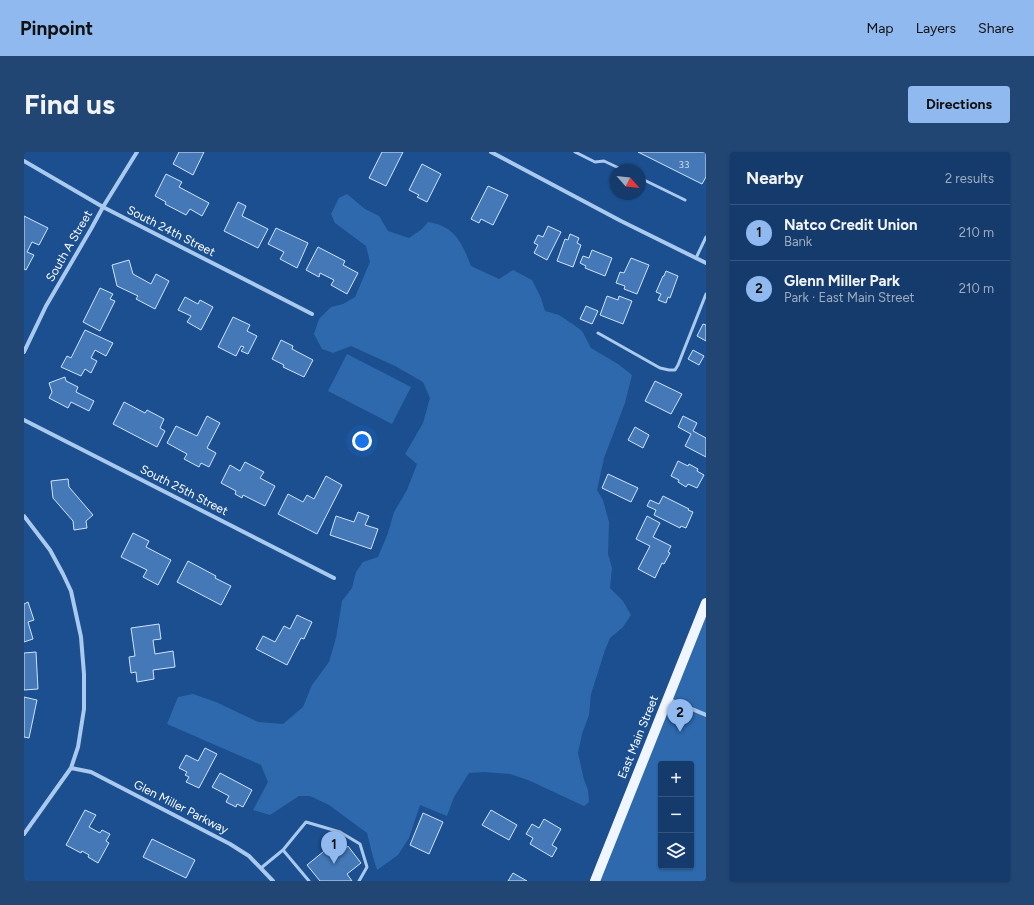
<!DOCTYPE html>
<html lang="en">
<head>
<meta charset="utf-8">
<style>
  :root { --surface:#143b6b; --page:#214673; --text:#f1f3f6; --muted:#9dadc1; --line:#33557e; --accent:#90b9f0 }
  body { margin:0; font-family:Figtree,sans-serif; background:var(--page); color:var(--text) }
  .controls { position:absolute; right:12px; bottom:12px; display:grid; overflow:hidden; border-radius:4px; box-shadow:0 1px 3px #0004 }
  .controls button { width:36px; height:36px; display:grid; place-items:center; padding:0; border:0; border-bottom:1px solid var(--line); background:var(--surface); color:var(--text); font:20px sans-serif }
  .compass { position:absolute; left:586px; top:12px; width:36px; height:36px; border-radius:50%; background:var(--surface); box-shadow:0 1px 3px #0004; rotate:117deg }
  .you { position:absolute; left:338px; top:289px; width:14px; height:14px; margin:-10px; border:3px solid #fff; border-radius:50%; background:#1a73e8; box-shadow:0 0 0 6px #1a73e833 }
  .badge { display:grid; place-items:center; width:26px; height:26px; border-radius:50%; background:var(--accent); color:#111; font-size:13px; font-weight:700 }
  .pin { position:absolute; translate:-50% -33px; filter:drop-shadow(0 1px 2px #0008) }
  .pin::after { content:''; position:absolute; top:21px; width:14px; height:12px; background:inherit; clip-path:polygon(0 0,100% 0,50% 100%) }
  .list { margin:0; padding:0; list-style:none }
  h2 { display:flex; justify-content:space-between; align-items:center; height:52px; margin:0; padding:0 16px; font-size:17px }
  h2 small { font-size:13px; font-weight:400; color:var(--muted) }
  .list li { display:grid; grid-template-columns:26px 1fr auto; gap:12px; align-items:center; box-sizing:border-box; height:56px; padding:0 16px; border-top:1px solid var(--line) }
  .list b { display:block; font-size:15px; white-space:nowrap }
  .list p { margin:0; font-size:13px; white-space:nowrap; color:var(--muted) }
  .list em { font-size:13px; font-style:normal; color:var(--muted) }
  .icon { flex:none; width:22px; height:22px; fill:none; stroke:currentColor; stroke-width:2; stroke-linecap:round; stroke-linejoin:round }
  .map { position:relative; flex:none; width:682px; height:729px; overflow:hidden; border-radius:4px }
  header { display:flex; align-items:center; gap:24px; box-sizing:border-box; height:56px; padding:0 20px; background:var(--accent); color:#111 }
  header strong { font-size:19px }
  nav { display:flex; gap:22px; margin-inline-start:auto; font-size:14px }
  .intro { display:flex; align-items:center; justify-content:space-between; box-sizing:border-box; height:96px; padding:0 24px }
  h1 { margin:0; font-size:28px }
  .button { padding:10px 18px; border-radius:4px; background:var(--accent); color:#111; font-size:14px; font-weight:700 }
  main { display:flex; gap:24px; padding:0 24px }
  aside { flex:1; background:var(--surface); border-radius:4px; box-shadow:0 1px 3px #0004 }
  .map>svg:first-child { display:block }
  .green { fill:#2e69ad; fill-rule:evenodd }
  .building { fill:#4478b7; stroke:#cfe3fa }
  .lines { fill:none; stroke-linecap:round; stroke-linejoin:round }
  .lane { stroke:#a9c9ee; stroke-width:3 }
  .street { stroke:#a9c9ee; stroke-width:4 }
  .primary { stroke:#f0f6ff; stroke-width:10 }
  .labels { text-anchor:middle; stroke-width:3.5; stroke-linejoin:round; paint-order:stroke }
  .number-label { font-size:10px; fill:#d0dded }
  .street-label { font-size:12px; fill:#fff; stroke:#1b4f8f }
</style>
</head>
<body>
<header>
<strong>Pinpoint</strong>
<nav><a>Map</a><a>Layers</a><a>Share</a></nav>
</header>
<div class="intro"><h1>Find us</h1><a class="button">Directions</a></div>
<main>
<div class="map">
<svg width="682" height="729" viewBox="0 0 682 729">
  <rect width="100%" height="100%" fill="#1b4f8f"/>
  <path class="green" d="M323,42L341,57L355,64L364,79L385,86L398,77L404,70C409,71 415,72 420,75C435,82 441,99 447,114L475,127L489,118L508,128L517,146L521,159L535,163L550,173L558,179L567,196L594,212L608,223L601,251L580,306L573,338L579,348L585,370L584,402L588,416L586,436L599,449L607,463L599,475L586,486L581,498L567,542L565,563L558,582L554,601L560,628L564,638L565,650L560,654L504,628L486,622L460,620L445,621L430,645L423,664L396,653L385,686L374,703L353,718L349,705L343,681L305,653L286,644H275L246,663L229,658L244,630L237,613L143,572L154,545L169,542L192,550L234,570L259,572L279,555L288,533L305,510L312,486L318,449L328,436L332,420L339,410L354,405L364,381L370,360L383,338L393,312L381,302L399,271L406,246L399,230L371,214L327,194L309,201L298,197L290,182L295,167L307,155L319,152L331,145L346,110L342,94L311,71L307,62L315,46Z
    M323,202L387,235L368,272L304,239Z
    M682,451V729H571ZM637,612H667V714H637Z"/>
  <path class="building" d="M155,0H180L169,23L149,12Z
    M358,0H379L362,34L345,26Z
    M614,0H682V25L678,32Z
    M398,12L417,22L403,50L393,45L395,43L385,38Z
    M142,22L158,30L155,35L185,51L178,64L166,57L162,63L141,52L142,50L131,44Z
    M464,34L484,43L469,73L457,67L455,71L447,67Z
    M214,50L222,54L218,64L244,77L234,96L200,79Z
    M0,64L24,76L15,93L8,90L3,100L10,103L2,118L0,117Z
    M524,74L537,80L523,108L510,101L514,93L510,91L514,83L519,85Z
    M252,76L284,91L273,116L256,107L260,100L244,92Z
    M546,82L555,86L553,91L557,93L549,115L533,109L541,87L544,88Z
    M294,95L321,109L319,113L334,121L323,142L307,133L310,128L296,121L295,125L282,118Z
    M568,98L588,106L581,124L561,116L562,114L556,111L559,104L565,106Z
    M607,106L625,113L613,142L600,137L601,134L592,131L596,120L600,121Z
    M105,108L109,122L127,132L132,122L145,129L131,157L112,147L114,144L93,134L88,113Z
    M642,119L654,124L646,146L644,145L642,151L634,148L637,142L632,140L639,124H640Z
    M76,136L89,142L86,147L91,149L76,179L59,170Z
    M583,144L594,148L595,144L608,149L599,172L576,163Z
    M161,145L174,152L176,148L189,155L177,178L163,170L167,164L154,158Z
    M562,154L574,159L568,172L556,167Z
    M209,165L226,173L223,179L233,184L224,202L217,199L220,195L217,194L212,204L194,195Z
    M679,172L682,173V189L673,184Z
    M61,178L89,191L82,204L71,198L67,206L73,209L67,221L61,217L57,224L37,215L43,204L47,206Z
    M257,188L269,194L268,197L289,208L280,225L259,215L260,213L248,207Z
    M669,198L680,204L675,213L664,207Z
    M41,225L42,229L54,235L52,240L70,249L65,259L47,250L44,256L25,246L28,240L25,231Z
    M631,229L658,242L647,262L621,249Z
    M100,250L121,261L123,258L140,267L136,276L141,279L133,295L89,272Z
    M183,264L196,271L183,296L192,301L185,315L177,311L175,315L160,307L163,302L143,291L152,274L173,284Z
    M659,264L673,271L669,279L682,286V305L661,294L667,282L654,275Z
    M611,275L625,283L619,296L604,288Z
    M654,309L664,314L665,312L674,317L673,319L680,323L673,336L664,332L662,335L654,330L655,328L647,324Z
    M221,310L240,320L236,326L251,334L241,354L219,343L218,346L211,342L212,339L197,331L206,313L216,319Z
    M584,322L614,336L607,350L578,336Z
    M302,324L318,333L293,382L254,362L264,342L279,350L283,343L290,347Z
    M44,327L45,335L69,363L62,369L63,376L50,378L49,369L29,346L27,329Z
    M639,344L665,357L664,358L669,360L662,376L657,374L656,376L630,363L632,358L623,354L626,348L635,352Z
    M334,360L345,364L341,373L354,377L347,397L306,383L312,364L330,370Z
    M623,364L636,371L629,385L647,394L644,400L646,401L640,412L638,411L631,426L614,417L626,394L612,387Z
    M109,381L125,389L122,395L147,408L134,433L119,425L123,418L97,405Z
    M164,409L192,424L191,426L207,434L197,453L153,430Z
    M4,450L10,468L4,470L9,487L0,490V452Z
    M273,463L288,470L280,487L277,486L263,513L232,497L239,484L251,490L260,474L266,477Z
    M135,472L137,487L129,488L131,502L149,499L151,515L129,518L130,527L113,530L112,520L107,521L105,505L111,504L107,476Z
    M12,500L14,537L0,538V501Z
    M0,545L13,548L5,586L0,585Z
    M181,596L193,602L175,636L162,630L165,625L161,623L163,620L155,616L162,603L174,609Z
    M196,621L228,638L219,655L213,652L212,655L202,650L205,644L188,635Z
    M61,658L72,663L65,675L76,681L78,678L86,682L82,689L85,691L74,711L64,705L65,703L58,699L57,701L42,693Z
    M467,658L493,673L485,688L458,673Z
    M399,661L419,670L405,702L386,693Z
    M520,667L537,677L528,693L533,696L528,705L506,692L509,686L502,682L508,672L515,676Z
    M128,687L171,708L162,726L119,705Z
    M324,694L337,711L323,722L328,729H296L283,713L305,695L312,704Z
    M489,721L503,729H484Z"/>
  <g class="lines">
    <path class="lane" d="M551,0L571,10L580,9L599,18
      M616,26L661,48
      M672,106L682,85
      M574,181L636,216L645,218H651L654,213L682,142
      M259,698L282,670L316,680L336,692L343,715L335,729
      M237,716L259,698L285,729"/>
    <path class="street" d="M467,0L597,69L682,111
      M0,9L79,55L288,162
      M0,200L22,154L67,77L79,55L113,0
      M0,268L310,426
      M0,364L26,398L39,422L47,439L57,485L60,522V557L54,595L47,616L0,682
      M644,547L682,563
      M47,616L67,620L206,692L225,704L249,729"/>
    <path class="primary" d="M571,729L682,451"/>
  </g>
  <g class="labels">
    <g class="number-label">
      <text x="660" y="16">33</text>
    </g>
    <g class="street-label">
      <text transform="translate(147 79) rotate(27)" y="4">South 24th Street</text>
      <text transform="translate(45 94) rotate(-60)" y="4">South A Street</text>
      <text transform="translate(160 338) rotate(27)" y="4">South 25th Street</text>
      <text transform="translate(614 585) rotate(-68)" y="4">East Main Street</text>
      <text transform="translate(157 655) rotate(27)" y="4">Glen Miller Parkway</text>
    </g>
  </g>
</svg>
<div class="controls">
<button>+</button>
<button>−</button>
<button><svg class="icon" aria-label="layers" viewBox="0 0 24 24"><path d="M12 4l9 5-9 5-9-5zM3 14l9 5 9-5"/></svg></button>
</div>
<svg class="compass" viewBox="-18 -18 36 36"><path d="M0-13l5 13h-10z" fill="#e53935"/><path d="M0 13l5-13h-10z" fill="#9dadc1"/></svg>
<div class="you"></div>
<div class="pin badge" style="left:310px;top:712px">1</div>
<div class="pin badge" style="left:656px;top:580px">2</div>
</div>
<aside>
<h2>Nearby<small>2 results</small></h2>
<ul class="list">
<li><span class="badge">1</span><div><b>Natco Credit Union</b><p>Bank</p></div><em>210 m</em></li>
<li><span class="badge">2</span><div><b>Glenn Miller Park</b><p>Park · East Main Street</p></div><em>210 m</em></li>
</ul>
</aside>
</main>
</body>
</html>
